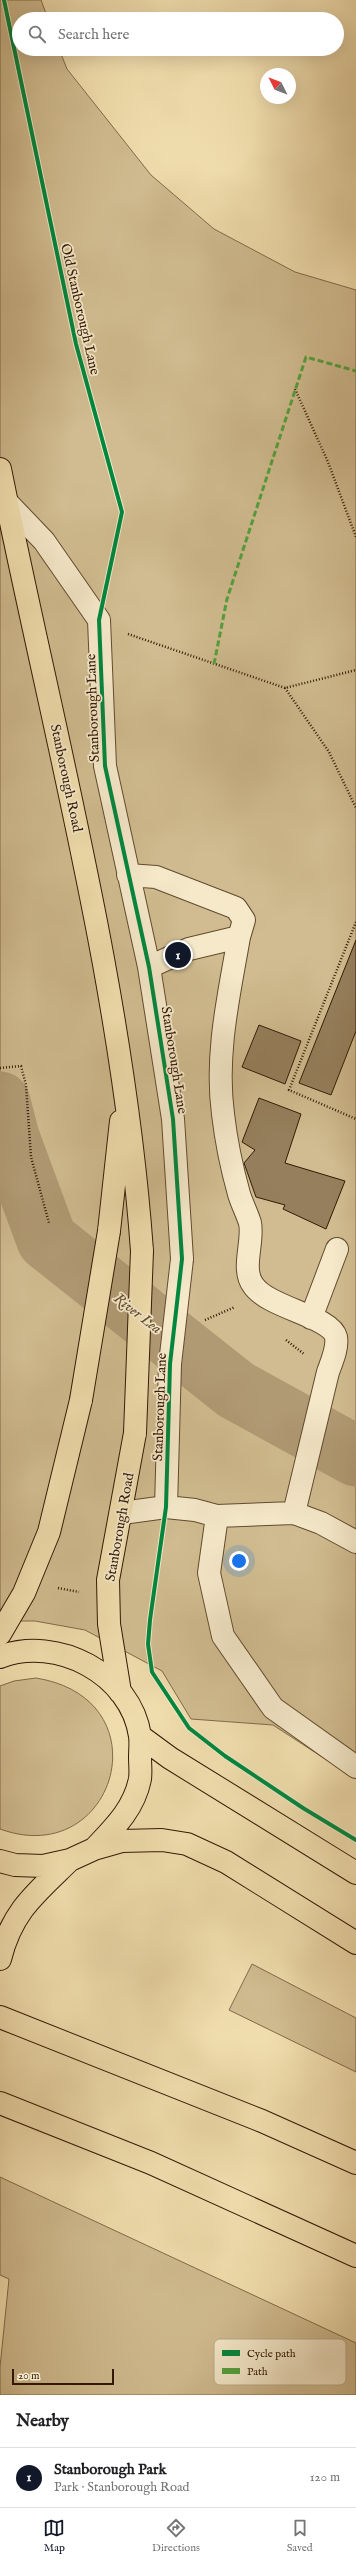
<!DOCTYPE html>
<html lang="en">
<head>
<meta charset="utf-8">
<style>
  :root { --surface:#fff; --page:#f6f6f6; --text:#202124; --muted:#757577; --line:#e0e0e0; --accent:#111827 }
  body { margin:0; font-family:"IM FELL English",serif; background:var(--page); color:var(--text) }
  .compass { position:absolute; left:260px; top:68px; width:36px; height:36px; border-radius:50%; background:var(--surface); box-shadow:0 4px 16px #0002; rotate:312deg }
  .scale { position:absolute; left:12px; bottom:10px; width:102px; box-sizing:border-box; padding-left:4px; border:2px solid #331905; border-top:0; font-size:11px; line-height:14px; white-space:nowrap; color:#331905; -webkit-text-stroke:3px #f5e9ca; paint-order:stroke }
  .you { position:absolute; left:239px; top:1561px; width:14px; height:14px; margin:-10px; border:3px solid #fff; border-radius:50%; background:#1a73e8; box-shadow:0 0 0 6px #1a73e833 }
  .badge { display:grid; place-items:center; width:26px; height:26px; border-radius:50%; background:var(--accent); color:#fff; font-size:13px; font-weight:700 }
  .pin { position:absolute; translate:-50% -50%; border:2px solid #fff; box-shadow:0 1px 4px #0006 }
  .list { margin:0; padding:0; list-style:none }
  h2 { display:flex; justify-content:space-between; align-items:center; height:52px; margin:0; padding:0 16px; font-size:17px }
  h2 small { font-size:13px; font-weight:400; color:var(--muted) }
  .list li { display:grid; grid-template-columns:26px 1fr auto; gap:12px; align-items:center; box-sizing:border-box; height:60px; padding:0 16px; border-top:1px solid var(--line) }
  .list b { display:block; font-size:15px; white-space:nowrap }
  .list p { margin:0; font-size:13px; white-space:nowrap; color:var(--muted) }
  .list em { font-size:13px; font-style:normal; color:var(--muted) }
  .icon { flex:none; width:22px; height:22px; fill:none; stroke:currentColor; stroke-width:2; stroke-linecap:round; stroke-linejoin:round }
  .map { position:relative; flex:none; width:356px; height:2395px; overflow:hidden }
  .search { position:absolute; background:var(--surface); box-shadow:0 4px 16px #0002; left:12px; right:12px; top:12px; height:44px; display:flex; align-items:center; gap:10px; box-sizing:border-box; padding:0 14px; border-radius:22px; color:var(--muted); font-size:15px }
  .sheet { height:112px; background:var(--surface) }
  nav { display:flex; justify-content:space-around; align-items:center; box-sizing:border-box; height:56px; border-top:1px solid var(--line); background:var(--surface); font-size:11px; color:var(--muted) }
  nav a { display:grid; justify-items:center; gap:2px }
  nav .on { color:var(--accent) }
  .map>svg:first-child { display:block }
  .green { fill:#d0bc90; stroke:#826a4a }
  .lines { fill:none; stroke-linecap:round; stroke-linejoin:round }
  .river { stroke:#b09a74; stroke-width:61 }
  .building { fill:#957f5c; stroke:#331905 }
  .minor-casing { stroke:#624a2f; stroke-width:24 }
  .major-casing { stroke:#331905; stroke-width:24 }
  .highway-casing { stroke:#331905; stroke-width:24 }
  .path { stroke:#331905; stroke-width:2.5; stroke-dasharray:1 2; stroke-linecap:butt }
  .minor { stroke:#f5e9ca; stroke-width:22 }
  .major { stroke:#f0ddad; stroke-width:22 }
  .highway { stroke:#f0ddad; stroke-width:22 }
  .minor-bridge-casing { stroke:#624a2f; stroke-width:24; stroke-linecap:butt }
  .major-bridge-casing { stroke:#331905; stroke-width:24; stroke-linecap:butt }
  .minor-bridge { stroke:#f5e9ca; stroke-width:22 }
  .major-bridge { stroke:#f0ddad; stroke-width:22 }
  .quiet { stroke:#52a13d; stroke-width:3; stroke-dasharray:6 3; stroke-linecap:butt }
  .cycleway-casing { stroke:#f5e9ca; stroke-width:6 }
  .cycleway { stroke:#00873e; stroke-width:4 }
  .labels { text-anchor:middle; stroke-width:3.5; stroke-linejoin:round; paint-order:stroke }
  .street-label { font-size:14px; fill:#331905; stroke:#f5e9ca }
  .water-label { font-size:15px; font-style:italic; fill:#654d31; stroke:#f5e9ca }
  .key { fill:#f5e9ca; stroke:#bbab8f; stroke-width:1 }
  .key-label { font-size:11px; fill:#331905 }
</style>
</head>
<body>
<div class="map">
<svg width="356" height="2395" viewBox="0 0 356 2395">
  <rect width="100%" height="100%" fill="#f0ddad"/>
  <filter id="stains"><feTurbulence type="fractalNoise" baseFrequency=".005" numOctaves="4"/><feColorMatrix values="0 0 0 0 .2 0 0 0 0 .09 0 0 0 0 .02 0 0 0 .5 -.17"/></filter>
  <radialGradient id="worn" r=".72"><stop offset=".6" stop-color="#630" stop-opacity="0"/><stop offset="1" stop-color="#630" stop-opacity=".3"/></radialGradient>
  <path class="green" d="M0,0H41L48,19H19V49H59L67,69L151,175L214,229L295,272L356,290V1779L273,1725L191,1719L162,1671L85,1630L35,1621H0Z
    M36,1678C166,1699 115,1871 0,1829V1686L14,1681Z
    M252,1964L356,2018V2072L229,2010Z
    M0,2177L356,2343V2395H0V2367L9,2279L0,2275Z"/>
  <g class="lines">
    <path class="river" d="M0,1102L9,1137L47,1240L236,1390L356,1456"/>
  </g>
  <path class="building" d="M356,940V1031L331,1095L299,1083Z
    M259,1025L301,1041L285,1084L242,1067Z
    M259,1098L301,1114L285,1163L345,1181L326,1229L283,1209L285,1205L256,1197L244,1163L255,1150L242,1142Z"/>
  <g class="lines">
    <g class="minor-casing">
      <path id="minor" d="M0,495L44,541L99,620L105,766L149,967L173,1119L182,1259
        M128,875L156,877L236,908L244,920L239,937L189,949L149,967
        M239,937C229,995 215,1054 223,1114C226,1140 232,1169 239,1194C242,1204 247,1213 250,1223C254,1241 241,1269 253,1285C268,1308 331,1316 336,1337C338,1348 332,1361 328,1372L294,1513
        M311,1318L337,1249
        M166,1507L170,1364
        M122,1513L166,1507L195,1510L217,1516L294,1513L321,1523L356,1542
        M217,1516L209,1573L223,1636L273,1708L356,1767"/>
    </g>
    <g class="major-casing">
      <path id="major" d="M0,469C52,729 123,986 142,1251
        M109,1231L121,1121
        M0,1634L24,1593L49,1532L81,1400
        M0,1657C57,1635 131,1674 140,1736C141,1743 140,1751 140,1757C140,1764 141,1772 140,1779C134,1809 114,1828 94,1849
        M120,1692L109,1624L108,1580L135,1433
        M140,1736L170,1758L356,1873
        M0,1861L15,1865L43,1866L70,1860L94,1849L122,1841L162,1840L187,1844L226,1862L356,1943
        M0,1959C12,1911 35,1894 70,1860"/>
    </g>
    <g class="highway-casing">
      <path id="highway" d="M0,2017L262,2121L356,2163
        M0,2103L151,2163L356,2256"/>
    </g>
    <path class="path" d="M295,389L328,462L356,537
      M128,634L285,688L356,670
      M285,688L329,752L356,808
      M356,922L289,1090L356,1119
      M0,1068L21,1066L26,1085L31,1157L49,1223
      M205,1320L235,1307
      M286,1340L304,1354
      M58,1588L79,1592"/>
    <use href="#minor" class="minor"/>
    <use href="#major" class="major"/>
    <use href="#highway" class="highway"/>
    <g class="minor-bridge-casing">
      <path id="minor-bridge" d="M170,1364L182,1259"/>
    </g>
    <g class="major-bridge-casing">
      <path id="major-bridge" d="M81,1400L109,1231
        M135,1433L142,1251"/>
    </g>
    <use href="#minor-bridge" class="minor-bridge"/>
    <use href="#major-bridge" class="major-bridge"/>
    <path class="quiet" d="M214,664L227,599L306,357L356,371"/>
    <g class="cycleway-casing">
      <path id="cycleway" d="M4,0L76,344L122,512L99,620L105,766L149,967L173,1119L182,1259L170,1364L166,1507L150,1620L148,1644L152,1672L189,1728L225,1756L303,1808L356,1840"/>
    </g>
    <use href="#cycleway" class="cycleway"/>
  </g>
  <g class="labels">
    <g class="street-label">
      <text transform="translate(81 309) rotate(77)" y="5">Old Stanborough Lane</text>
      <text transform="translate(92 708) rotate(-92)" y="5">Stanborough Lane</text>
      <text transform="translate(67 778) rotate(78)" y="5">Stanborough Road</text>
      <text transform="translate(175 1060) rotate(81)" y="5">Stanborough Lane</text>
      <text transform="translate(159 1407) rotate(-88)" y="5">Stanborough Lane</text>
      <text transform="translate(119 1527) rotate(-80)" y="5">Stanborough Road</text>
    </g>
    <g class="water-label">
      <text transform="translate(138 1313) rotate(38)" y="5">River Lea</text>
    </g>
  </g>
  <rect x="214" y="2339" width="132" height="46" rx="6" class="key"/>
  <rect x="222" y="2350" width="18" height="6" fill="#00873e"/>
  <rect x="222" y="2368" width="18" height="6" fill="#52a13d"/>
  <g class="key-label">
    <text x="247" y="2357">Cycle path</text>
    <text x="247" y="2375">Path</text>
  </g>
  <rect width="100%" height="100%" filter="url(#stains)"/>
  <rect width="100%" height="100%" fill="url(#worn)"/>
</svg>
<svg class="compass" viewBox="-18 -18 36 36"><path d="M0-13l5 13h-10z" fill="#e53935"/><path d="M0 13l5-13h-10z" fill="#757577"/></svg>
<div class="scale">20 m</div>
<div class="you"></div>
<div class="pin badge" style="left:178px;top:955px">1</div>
<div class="search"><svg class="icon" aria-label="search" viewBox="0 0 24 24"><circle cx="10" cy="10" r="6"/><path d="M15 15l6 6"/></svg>Search here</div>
</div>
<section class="sheet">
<h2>Nearby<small></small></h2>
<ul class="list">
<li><span class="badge">1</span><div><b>Stanborough Park</b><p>Park · Stanborough Road</p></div><em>120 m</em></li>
</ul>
</section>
<nav>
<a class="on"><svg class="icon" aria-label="map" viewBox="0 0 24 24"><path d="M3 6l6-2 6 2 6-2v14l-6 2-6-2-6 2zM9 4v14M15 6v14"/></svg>Map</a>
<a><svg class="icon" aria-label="directions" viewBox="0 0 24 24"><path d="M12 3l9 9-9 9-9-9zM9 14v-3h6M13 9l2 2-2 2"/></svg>Directions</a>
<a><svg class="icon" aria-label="saved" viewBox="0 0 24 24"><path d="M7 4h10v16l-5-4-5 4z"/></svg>Saved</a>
</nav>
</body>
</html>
